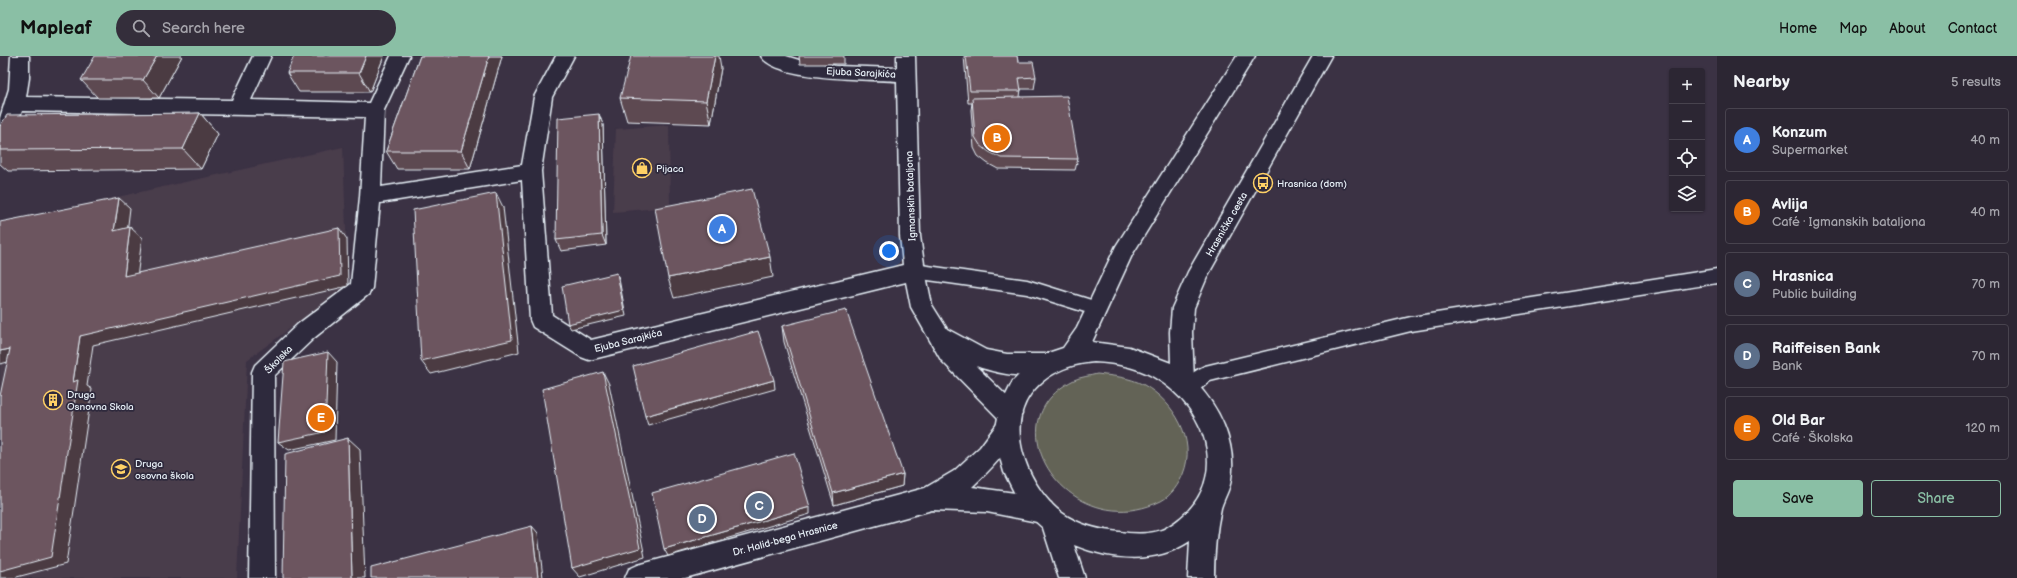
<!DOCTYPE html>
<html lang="en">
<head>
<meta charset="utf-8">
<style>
  :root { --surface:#2c2633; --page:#342e3b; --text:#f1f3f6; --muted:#a6a5ac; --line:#48434e; --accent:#8abfa5 }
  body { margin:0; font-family:"Balsamiq Sans",sans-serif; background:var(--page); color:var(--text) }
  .controls { position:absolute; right:12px; top:12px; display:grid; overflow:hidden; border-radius:4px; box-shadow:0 1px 3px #0004 }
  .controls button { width:36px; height:36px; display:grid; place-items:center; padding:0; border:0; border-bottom:1px solid var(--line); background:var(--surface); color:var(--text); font:20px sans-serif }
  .you { position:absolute; left:889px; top:195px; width:14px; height:14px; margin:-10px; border:3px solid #fff; border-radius:50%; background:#1a73e8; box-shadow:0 0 0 6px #1a73e833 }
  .badge { display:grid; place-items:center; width:26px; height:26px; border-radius:50%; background:var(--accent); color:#fff; font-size:13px; font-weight:700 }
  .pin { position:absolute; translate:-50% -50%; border:2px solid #fff; box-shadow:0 1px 4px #0006 }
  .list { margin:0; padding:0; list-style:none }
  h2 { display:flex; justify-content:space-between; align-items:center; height:52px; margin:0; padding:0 16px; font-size:17px }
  h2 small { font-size:13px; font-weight:400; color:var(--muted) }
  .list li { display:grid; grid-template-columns:26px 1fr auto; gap:12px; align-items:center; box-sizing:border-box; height:64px; margin:0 8px 8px; padding:0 8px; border:1px solid var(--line); border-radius:4px }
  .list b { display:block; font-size:15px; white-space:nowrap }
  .list p { margin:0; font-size:13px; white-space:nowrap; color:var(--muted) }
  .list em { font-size:13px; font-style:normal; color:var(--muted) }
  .actions { display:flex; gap:8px; padding:12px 16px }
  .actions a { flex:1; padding:9px 0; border:1px solid var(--accent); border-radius:4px; text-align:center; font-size:14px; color:var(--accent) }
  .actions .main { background:var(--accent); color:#111 }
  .icon { flex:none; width:22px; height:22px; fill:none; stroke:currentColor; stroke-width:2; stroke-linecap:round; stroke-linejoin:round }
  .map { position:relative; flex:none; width:1717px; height:522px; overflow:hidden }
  header { display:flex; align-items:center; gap:24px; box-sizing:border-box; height:56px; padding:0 20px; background:var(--accent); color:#111 }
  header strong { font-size:19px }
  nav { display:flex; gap:22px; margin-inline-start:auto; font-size:14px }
  .search { width:280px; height:36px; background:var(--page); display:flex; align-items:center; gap:10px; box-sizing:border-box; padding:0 14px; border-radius:22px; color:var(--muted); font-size:15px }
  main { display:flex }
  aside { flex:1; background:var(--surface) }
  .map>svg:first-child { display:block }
  .built { fill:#4a3c4c }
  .green { fill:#646456; stroke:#a6aaa7 }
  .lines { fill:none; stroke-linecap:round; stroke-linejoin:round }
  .lane-casing { stroke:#e8f1f8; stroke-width:3 }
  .street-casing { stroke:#e8f1f8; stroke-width:3 }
  .secondary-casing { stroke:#e8f1f8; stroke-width:3 }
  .lane { fill:#2f2a3d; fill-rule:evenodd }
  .street { fill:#2f2a3d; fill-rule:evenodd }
  .secondary { fill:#2f2a3d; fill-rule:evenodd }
  .wall { fill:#5d4851; stroke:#e8f1f8 }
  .shaded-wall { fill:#4c3b42; stroke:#e8f1f8 }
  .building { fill:#6c545e; stroke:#e8f1f8 }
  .labels { text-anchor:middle; stroke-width:3.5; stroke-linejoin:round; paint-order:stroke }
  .street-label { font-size:10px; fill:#e8f1f8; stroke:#2f2a3d }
  .poi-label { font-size:10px; fill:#e8f1f8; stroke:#2f2a3d; text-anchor:start }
</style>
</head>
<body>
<header>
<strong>Mapleaf</strong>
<div class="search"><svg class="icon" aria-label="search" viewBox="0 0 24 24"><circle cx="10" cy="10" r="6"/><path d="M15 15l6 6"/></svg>Search here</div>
<nav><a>Home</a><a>Map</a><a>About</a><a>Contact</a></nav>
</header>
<main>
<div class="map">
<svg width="1717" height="522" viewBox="0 0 1717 522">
  <rect width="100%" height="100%" fill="#3b3244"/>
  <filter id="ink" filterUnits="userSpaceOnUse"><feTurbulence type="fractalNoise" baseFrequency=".025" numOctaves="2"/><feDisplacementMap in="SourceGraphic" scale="8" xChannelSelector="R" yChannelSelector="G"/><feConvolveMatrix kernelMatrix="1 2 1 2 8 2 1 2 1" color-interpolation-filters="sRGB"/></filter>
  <g filter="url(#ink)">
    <path class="built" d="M669,69L670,151L613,156L616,73Z
      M343,91L348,230L247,304L237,522H0V167Z"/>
    <path class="green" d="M1097,318C1113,320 1129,321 1144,329C1174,346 1197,384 1183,418C1179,428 1171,440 1161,445C1071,489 987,367 1074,324C1080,321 1090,320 1097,318Z"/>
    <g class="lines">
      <g class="lane-casing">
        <path id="lane" d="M914,208L1027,224L1104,248L1106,253L1104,258L1098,260L1027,238L914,222L908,220L906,215L908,210Z
          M1717,213V227L1411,275L1210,325L1193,339L1187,341L1181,339L1178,333C1183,323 1195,314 1205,310L1411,261Z"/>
      </g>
      <g class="street-casing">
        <path id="street" d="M11,0H29V22L26,41L232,44L253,0H271L251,44L369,47L391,0H409L384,54L381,131L522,109L534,41L556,0H574L552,41L541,115L552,259L591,284L903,209L900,180L897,25C869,23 776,25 761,0H786L802,5L836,10L897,12V0H915L920,180L925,215L932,249L947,273L986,294L1007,298H1049L1057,301L1060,308L1057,315C1032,324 1001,319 976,310L1018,351L1022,358L1016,366L1019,372C1008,396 990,414 972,431L1015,437L1051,447L1054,455L1051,463L1042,467L987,456L932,454L685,522H625L629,513L638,509L925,432L954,415L980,391L1000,364L941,304L911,251L906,226L589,304L581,301L533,271L530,264L522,124L380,147L372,232L369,238L314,282L274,320L275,522H249L252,316L255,309L298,268L351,228L360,141L365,61L22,55L7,90L0,92V62L9,33Z"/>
      </g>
      <g class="secondary-casing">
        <path id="secondary" d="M1237,0H1255L1132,199L1092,286L1129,291L1171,307L1170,276L1172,252L1188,216L1313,0H1331L1208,219L1194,252L1192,276L1194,325C1219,350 1237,387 1231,423C1230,433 1224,442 1221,452C1216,475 1214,498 1214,522H1188L1190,485C1155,509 1111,504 1074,489L1085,522H1059L1043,472L1033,463L1018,444L1004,416L998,394L996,372L1000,351L1013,325L1029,309L1051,296L1063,292L1077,272L1116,190ZM1094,306C1114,307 1134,310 1152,320C1212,353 1234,433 1166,472C1153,479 1133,478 1119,476C1098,474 1079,469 1062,457C1031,434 1004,376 1030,339C1045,318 1069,308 1094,306Z"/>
      </g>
      <use href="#lane" class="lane"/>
      <use href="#street" class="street"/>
      <use href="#secondary" class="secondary"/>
    </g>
    <path class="wall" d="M182,0L159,42H98L81,24Z
      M384,0L370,36H299L287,17Z
      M420,0H502L470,113H397L386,95Z
      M799,0H844V8H800Z
      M964,0H1017L1018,6L1036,21L1034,33H1021L1020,41L1078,103L1075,114L998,113L987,107L978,100L974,92L971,54L972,47H968Z
      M721,12L711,68L627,65L620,42Z
      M200,57L218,78L201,113L8,115L0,108V70Z
      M599,58L603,69L606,189L561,195L556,184Z
      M782,270L903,418L902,430L834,449L784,286Z"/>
    <path class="shaded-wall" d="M157,0H182L159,42L143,24Z
      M366,0H384L370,36L359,17Z
      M489,0H502L470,113L461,95Z
      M715,0H719L721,12L711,68L706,45Z
      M200,57L218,78L201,113L183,93Z
      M599,58L603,69L606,189L602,179Z
      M496,137L503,151L519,296L431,318L421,305Z
      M119,142L130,152L126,185L114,175Z
      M130,171L142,182L136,230L124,220Z
      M339,172L347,183L348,230L93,289L87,330L92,333L66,508L13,522H0V515L73,326L80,280Z
      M770,201L773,221L674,242L668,222Z
      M617,217L619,223L626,260L571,273L568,268Z
      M10,293L24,302L0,308V295Z
      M328,296L337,306L335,384L289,394L278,386Z
      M603,316L609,328L645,501L580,521L572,512Z
      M774,324L775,333L648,369L645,360Z
      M348,382L360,393L365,522H352Z
      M903,418L902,430L834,449L833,437Z
      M810,451V458L668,500L664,493Z
      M532,470L538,477L543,522H538Z"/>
    <path class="building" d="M95,0H157L143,24H81Z
      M294,0H366L359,17H287Z
      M420,0H489L461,95H386Z
      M631,0H715L706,45L620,42Z
      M966,0H1017L1018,6H1033L1036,21L1019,22L1021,35H970Z
      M1067,40L1078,103L1001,102L989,96L980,89L975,81L972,42Z
      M200,57L183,93L0,94V70L7,59Z
      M599,58L602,179L556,184L558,62Z
      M752,133L770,201L668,222L655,152Z
      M496,137L512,284L421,305L413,154Z
      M119,142L114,175L130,171L124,220L339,172L340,220L80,280L73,326L78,324L51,501L0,515V340L10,293L0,295V166Z
      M617,217L624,254L568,268L562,230Z
      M846,254L903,418L833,437L782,270Z
      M758,275L774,324L645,360L633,310Z
      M328,296L325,376L278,386L284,306Z
      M603,316L640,492L572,512L542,333Z
      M348,382L352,522H283L285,398Z
      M794,397L810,451L664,493L652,437Z
      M532,470L538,522H371V512Z"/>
  </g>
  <defs>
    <g id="shop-ring" transform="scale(1)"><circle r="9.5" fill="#2f2a3d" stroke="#ffd166" stroke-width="1.5"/><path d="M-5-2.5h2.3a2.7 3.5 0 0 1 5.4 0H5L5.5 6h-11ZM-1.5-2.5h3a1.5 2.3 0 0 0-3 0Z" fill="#ffd166"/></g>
    <g id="bus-ring" transform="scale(1)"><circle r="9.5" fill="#2f2a3d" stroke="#ffd166" stroke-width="1.5"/><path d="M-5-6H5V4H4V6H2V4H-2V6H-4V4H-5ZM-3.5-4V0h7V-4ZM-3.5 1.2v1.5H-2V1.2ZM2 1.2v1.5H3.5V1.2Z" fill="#ffd166"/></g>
    <g id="building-ring" transform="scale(1)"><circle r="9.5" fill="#2f2a3d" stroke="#ffd166" stroke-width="1.5"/><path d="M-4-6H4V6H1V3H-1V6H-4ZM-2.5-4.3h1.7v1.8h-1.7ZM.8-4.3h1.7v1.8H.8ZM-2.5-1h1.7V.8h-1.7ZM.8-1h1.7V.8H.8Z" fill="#ffd166"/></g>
    <g id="school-ring" transform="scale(1)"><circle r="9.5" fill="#2f2a3d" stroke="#ffd166" stroke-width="1.5"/><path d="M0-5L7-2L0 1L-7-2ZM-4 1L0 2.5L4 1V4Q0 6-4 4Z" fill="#ffd166"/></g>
  </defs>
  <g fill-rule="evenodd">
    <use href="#shop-ring" x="642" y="112"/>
    <use href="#bus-ring" x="1263" y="127"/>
    <use href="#building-ring" x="53" y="344"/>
    <use href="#school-ring" x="121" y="413"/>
  </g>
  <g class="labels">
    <g class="street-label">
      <text transform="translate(861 16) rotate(3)" y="4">Ejuba Sarajkića</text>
      <text transform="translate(910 140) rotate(-92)" y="4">Igmanskih bataljona</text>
      <text transform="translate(1226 168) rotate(-60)" y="4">Hrasnička cesta</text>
      <text transform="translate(628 284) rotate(-14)" y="4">Ejuba Sarajkića</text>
      <text transform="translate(278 303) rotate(-46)" y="4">Školska</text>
      <text transform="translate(785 482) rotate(-15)" y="4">Dr. Halid-bega Hrasnice</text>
    </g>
    <g class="poi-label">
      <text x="656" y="116">Pijaca</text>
      <text x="1277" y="131">Hrasnica (dom)</text>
      <text x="67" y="342">Druga<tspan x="67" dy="12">Osnovna Skola</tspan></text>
      <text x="135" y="411">Druga<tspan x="135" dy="12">osovna škola</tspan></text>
    </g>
  </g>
</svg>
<div class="controls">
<button>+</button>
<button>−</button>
<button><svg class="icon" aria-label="locate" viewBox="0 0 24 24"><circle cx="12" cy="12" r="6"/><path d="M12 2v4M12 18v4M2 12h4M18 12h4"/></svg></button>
<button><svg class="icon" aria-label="layers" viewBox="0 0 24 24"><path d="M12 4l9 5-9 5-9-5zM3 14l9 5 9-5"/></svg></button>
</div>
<div class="you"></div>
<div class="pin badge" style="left:722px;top:173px;background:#3f7fe0">A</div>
<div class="pin badge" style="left:997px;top:82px;background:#e8710a">B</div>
<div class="pin badge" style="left:759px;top:450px;background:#5c6f8a">C</div>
<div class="pin badge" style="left:702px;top:463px;background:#5c6f8a">D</div>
<div class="pin badge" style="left:321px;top:362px;background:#e8710a">E</div>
</div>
<aside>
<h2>Nearby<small>5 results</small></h2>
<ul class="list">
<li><span class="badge" style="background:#3f7fe0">A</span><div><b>Konzum</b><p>Supermarket</p></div><em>40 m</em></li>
<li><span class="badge" style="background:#e8710a">B</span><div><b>Avlija</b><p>Café · Igmanskih bataljona</p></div><em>40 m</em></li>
<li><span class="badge" style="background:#5c6f8a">C</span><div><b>Hrasnica</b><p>Public building</p></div><em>70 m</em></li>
<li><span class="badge" style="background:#5c6f8a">D</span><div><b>Raiffeisen Bank</b><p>Bank</p></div><em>70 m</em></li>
<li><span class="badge" style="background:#e8710a">E</span><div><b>Old Bar</b><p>Café · Školska</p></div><em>120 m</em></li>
</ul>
<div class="actions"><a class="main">Save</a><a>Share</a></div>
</aside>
</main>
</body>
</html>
